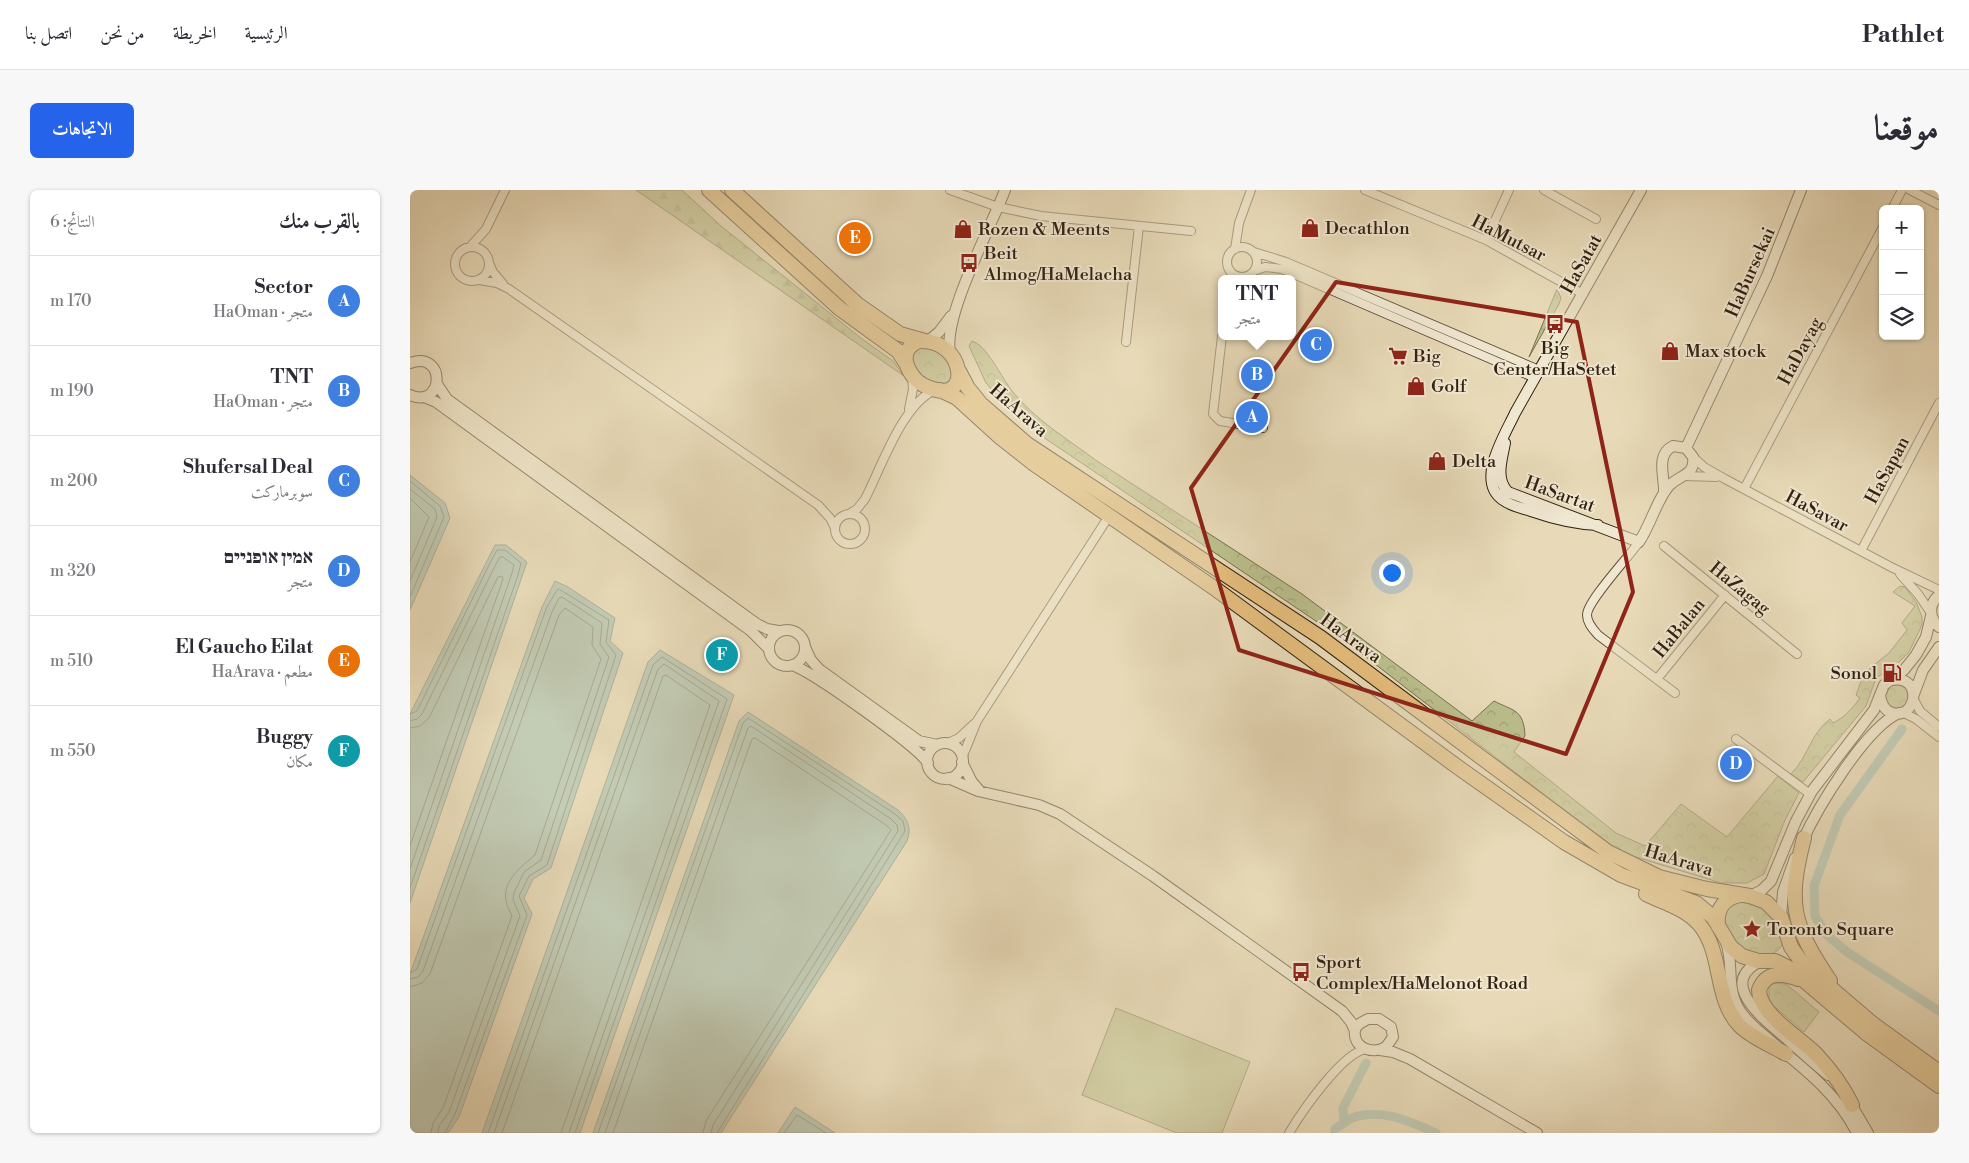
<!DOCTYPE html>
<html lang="ar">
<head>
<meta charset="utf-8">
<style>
  :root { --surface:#fff; --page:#f7f7f7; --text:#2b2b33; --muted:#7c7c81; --line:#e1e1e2; --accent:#2563eb }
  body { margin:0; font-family:"Libre Bodoni",Amiri,"Frank Ruhl Libre",serif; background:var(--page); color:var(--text); direction:rtl }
  .controls { position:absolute; right:15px; top:15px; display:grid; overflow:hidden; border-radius:8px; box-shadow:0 1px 4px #0004 }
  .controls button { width:45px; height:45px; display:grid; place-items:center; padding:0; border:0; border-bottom:1px solid var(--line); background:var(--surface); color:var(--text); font:25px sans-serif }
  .you { position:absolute; left:981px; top:382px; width:18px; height:18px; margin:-12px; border:4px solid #fff; border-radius:50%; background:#1a73e8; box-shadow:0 0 0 8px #1a73e833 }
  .badge { display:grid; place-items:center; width:32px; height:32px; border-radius:50%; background:var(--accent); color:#fff; font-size:16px; font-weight:700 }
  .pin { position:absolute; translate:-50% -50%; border:2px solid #fff; box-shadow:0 1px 5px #0006 }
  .popup { position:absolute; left:808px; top:85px; width:78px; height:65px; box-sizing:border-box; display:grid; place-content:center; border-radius:8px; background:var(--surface); filter:drop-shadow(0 1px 4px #0005); font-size:16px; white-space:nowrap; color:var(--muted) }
  .popup b { font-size:19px; color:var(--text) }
  .popup::after { content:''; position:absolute; left:50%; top:100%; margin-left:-10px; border:10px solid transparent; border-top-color:var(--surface) }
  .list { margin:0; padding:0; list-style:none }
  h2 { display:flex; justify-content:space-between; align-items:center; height:65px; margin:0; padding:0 20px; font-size:21px }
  h2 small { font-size:16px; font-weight:400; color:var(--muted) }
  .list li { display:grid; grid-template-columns:32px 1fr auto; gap:15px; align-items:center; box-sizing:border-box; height:90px; padding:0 20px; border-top:1px solid var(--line) }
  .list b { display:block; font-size:19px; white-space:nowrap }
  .list p { margin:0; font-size:16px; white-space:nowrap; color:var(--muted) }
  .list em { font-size:16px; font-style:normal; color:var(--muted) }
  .icon { flex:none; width:28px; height:28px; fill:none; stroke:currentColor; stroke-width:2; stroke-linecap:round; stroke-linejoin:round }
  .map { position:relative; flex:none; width:1529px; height:943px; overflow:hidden; direction:ltr; border-radius:8px }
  header { display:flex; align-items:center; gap:30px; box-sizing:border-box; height:70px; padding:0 25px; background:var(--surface); border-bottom:1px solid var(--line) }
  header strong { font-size:24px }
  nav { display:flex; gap:28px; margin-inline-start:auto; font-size:18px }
  .intro { display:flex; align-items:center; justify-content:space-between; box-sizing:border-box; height:120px; padding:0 30px }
  h1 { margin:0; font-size:35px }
  .button { padding:12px 22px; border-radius:8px; background:var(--accent); color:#fff; font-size:18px; font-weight:700 }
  main { display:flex; gap:30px; padding:0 30px }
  aside { flex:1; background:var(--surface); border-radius:8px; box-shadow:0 1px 4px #0004 }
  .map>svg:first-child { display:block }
  .forest { fill:url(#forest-firs); stroke:#76704e }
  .park { fill:url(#park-crowns); stroke:#76704e }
  .pitch { fill:#babe8c; stroke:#76704e }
  .water { fill:#97bab1; stroke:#6f7d71 }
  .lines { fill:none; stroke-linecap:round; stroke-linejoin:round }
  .shore { stroke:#646e61; stroke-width:1 }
  .stream { stroke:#6f7d71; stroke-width:2.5 }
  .canal { stroke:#97bab1; stroke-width:9 }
  .street-casing { stroke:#60503b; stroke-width:10 }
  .secondary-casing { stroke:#322211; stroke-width:12 }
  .highway-casing { stroke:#322211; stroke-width:16 }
  .street { stroke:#f0e7d1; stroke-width:8 }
  .secondary { stroke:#f0e7d1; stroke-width:10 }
  .highway { stroke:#e4bd7c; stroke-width:14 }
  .marked { fill:none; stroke:#8f2418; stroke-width:4; stroke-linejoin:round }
  .labels { text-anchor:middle; stroke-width:4; stroke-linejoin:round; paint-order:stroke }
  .poi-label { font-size:18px; fill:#322211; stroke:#f0e7d1; text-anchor:start }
  .street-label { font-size:18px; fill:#322211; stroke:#f0e7d1 }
</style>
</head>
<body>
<header>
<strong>Pathlet</strong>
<nav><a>الرئيسية</a><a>الخريطة</a><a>من نحن</a><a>اتصل بنا</a></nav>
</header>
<div class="intro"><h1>موقعنا</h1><a class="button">الاتجاهات</a></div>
<main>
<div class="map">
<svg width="1529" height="943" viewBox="0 0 1529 943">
  <defs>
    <pattern id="forest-firs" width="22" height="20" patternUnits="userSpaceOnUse" patternTransform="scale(1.25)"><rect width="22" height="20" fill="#babe8c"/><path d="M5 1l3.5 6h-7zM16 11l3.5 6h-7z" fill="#a0a378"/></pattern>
    <pattern id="park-crowns" width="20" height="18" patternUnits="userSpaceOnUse" patternTransform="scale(1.25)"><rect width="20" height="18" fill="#babe8c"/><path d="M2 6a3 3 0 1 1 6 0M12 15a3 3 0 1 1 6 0" fill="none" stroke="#a0a378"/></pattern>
  </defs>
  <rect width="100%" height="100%" fill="#e8dab8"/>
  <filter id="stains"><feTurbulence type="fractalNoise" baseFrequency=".004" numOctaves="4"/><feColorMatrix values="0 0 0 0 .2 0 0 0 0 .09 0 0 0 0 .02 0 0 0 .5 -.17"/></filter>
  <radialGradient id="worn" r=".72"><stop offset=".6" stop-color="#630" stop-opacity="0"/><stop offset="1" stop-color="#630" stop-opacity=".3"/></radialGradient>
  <path class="forest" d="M226,0H272L311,36L452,149L483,171L494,186Z"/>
  <path class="park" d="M1147,99L1151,108L1149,114L1119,167Z
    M562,151C577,155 592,189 603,202C624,229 659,250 687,271L892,404L1062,531L1084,511C1103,521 1114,519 1115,546L1104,562L1206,643L1235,656L1271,614L1317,647L1368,586L1389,603L1375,630L1354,684L1337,693H1311L1216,664L1195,652L934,450L633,247L590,209L576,193L559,156Z
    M507,156L528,159L545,182L538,195L517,192L501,173L505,158Z
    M1490,396L1495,397L1506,412L1512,427V435L1499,462L1487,474L1466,488L1456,516L1393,592L1381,584C1399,566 1400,544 1420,529L1423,533C1435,527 1442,519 1450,508L1446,505L1452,489L1459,479L1479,463L1497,440L1492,433L1505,416L1483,402Z
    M1492,493L1501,505L1494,519C1482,520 1479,518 1473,507L1478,495Z
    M1339,709L1366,725L1374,751C1366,770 1351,764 1334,763L1311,735L1316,715Z
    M1363,793L1376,794L1409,822L1394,842L1359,812V795Z"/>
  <path class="pitch" d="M706,818L840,872L812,943H767L672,905Z"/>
  <path class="water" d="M0,285L35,313L40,328L0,420Z
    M85,355H96L117,372L0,713V524Z
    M145,391L158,397L205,428L200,451L213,463L141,678L123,689L114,708L122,724L49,927L38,943H0V784L132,417Z
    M250,460L324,505L170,943H72L238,472Z
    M338,522L488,620C498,630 502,637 497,651L311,943H183L329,531Z
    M385,917L425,943H368Z"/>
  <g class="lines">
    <path class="shore" d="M0,291L30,316L34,327L0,407
      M0,299L25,319L27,327L0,391
      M0,308L19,327L0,372
      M0,524L7,521L81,371L87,360H95L111,373L108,385L0,698
      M0,531L7,529L12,524L86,374L90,367H93L104,375L102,383L0,679
      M0,538L10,536L19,528L88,387L92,386L93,389L0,656
      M0,783L7,779L136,419L147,400L149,399L199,430L196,452L206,465L137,675L119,686L109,706L117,725L45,924L35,943
      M0,789L8,787L13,781L142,422L149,408L152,407L192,433L190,454L199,467L131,670L114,682L104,703L103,710L110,726L39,922L29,936L28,943
      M0,797L12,793L20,784L149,425L155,418L183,437L182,455L191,469L125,665C112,676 92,691 96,711C97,717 100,721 102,726L33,918L23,933L21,943
      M78,943L243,475L252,467L317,509L165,943
      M84,943L248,479L254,474L309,511L159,943
      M92,943L253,486L256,485L300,515L151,943
      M188,943L333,533L338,528L485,624L493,631L495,641L307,943
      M195,943L338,538L341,536L481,629L487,635L488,641L303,935L301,943
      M203,943L342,549L345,548L476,635L481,640L296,931L293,943
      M374,943L387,925L416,943"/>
    <path class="stream" d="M922,943L925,939"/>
    <path class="canal" d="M1492,539L1430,625L1404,696L1405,726L1417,745L1437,762L1529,821
      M934,933L933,918L956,873
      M925,939C930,936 936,931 942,928C970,917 1001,932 1026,943"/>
    <g class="street-casing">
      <path id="street" d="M540,0L588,17L631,26L781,41
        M955,0L1076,50L1173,104
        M1134,0L1186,29
        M1500,0L1529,15
        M1482,19L1492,0
        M1076,50L1099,0
        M60,57L76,39L95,0
        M817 72a15 15 0 1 1 30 0a15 15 0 1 1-30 0Z
        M45 74a17 17 0 1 1 34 0a17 17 0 1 1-34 0Z
        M825,59L829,33L841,0
        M844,62L876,72L1129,180
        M79,73L83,82L93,94
        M844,81L855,77L872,79L1125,188
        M69,90L87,93L99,99L408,315L420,328L425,338
        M812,146L803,224L810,231L853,238
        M716,152L729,36
        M499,219L503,199L502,186
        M1283,267L1294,277L1315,289L1481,377L1529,400
        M1275,286L1306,287
        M1334,299L1473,37
        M425 339a15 15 0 1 1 30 0a15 15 0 1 1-30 0Z
        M439,324L447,319L455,309C471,278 493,213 525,200
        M1229,352C1219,367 1177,411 1177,425C1177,433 1183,439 1188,445L1265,503
        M1254,356L1387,464
        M1451,361L1529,213
        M1490,384L1508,404L1521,423
        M1247,489L1315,405
        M1504,510L1510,521L1529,537
        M1492,522L1506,529L1529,547
        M1326,549L1400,604
        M538,553L549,548L564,534
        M552,568L567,531L699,326
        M879,943C891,923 933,861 957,859"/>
    </g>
    <g class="secondary-casing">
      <path id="secondary" d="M518,151L529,142L541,126
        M540,163C533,125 580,40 595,0
        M0,173C37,160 34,220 0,205
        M27,194L37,209L347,434L357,439L368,441
        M14,207L26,212L341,441L358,458
        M1095,253C1092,269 1085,289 1098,302L1229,352C1240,336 1247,310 1258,297C1268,285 1286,286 1283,267L1276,258L1263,256C1245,265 1255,287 1254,303
        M1276,258L1357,86L1391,0
        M1188,335C1164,334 1144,329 1121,321C1112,318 1101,316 1093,310C1065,291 1095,245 1105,223L1231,0
        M1529,405C1519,414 1518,427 1529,437
        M359 458a18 18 0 1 1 36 0a18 18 0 1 1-36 0Z
        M395,457L401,470L409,479L509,551L527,555
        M382,475C403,482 507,556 518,573
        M1504,504L1513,480L1529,457
        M1470,505C1471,512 1473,519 1480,522C1506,533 1515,485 1482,490
        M517 571a18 18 0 1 1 36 0a18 18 0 1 1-36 0Z
        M552,572L562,592L569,600
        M538,588L568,601L629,615L650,624L743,686L932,821L941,832L945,841
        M1392,652C1407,619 1455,538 1489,523
        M1340,706L1352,700L1361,691L1386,631L1402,601L1464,520L1474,495L1494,480L1506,465L1516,447L1521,426
        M1371,727L1373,702L1385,668
        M1316,752C1324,774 1316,798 1329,819C1337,833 1352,843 1364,854C1396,880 1428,905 1447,943
        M1351,771C1305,793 1356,831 1377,849C1390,861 1404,873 1418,885
        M958,829H969L981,837L983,847L976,857C962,865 942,858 945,839L949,834Z
        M970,860L983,862L1000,869L1127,943
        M1438,909L1458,943"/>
    </g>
    <g class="highway-casing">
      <path id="highway" d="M299,0L429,118L488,161L497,175
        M322,0L447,114L490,144L515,151
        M510,151C555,149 563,215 520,198C510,195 502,187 498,178C492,166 498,154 510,151Z
        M549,181L558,198L571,214L617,254L910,447L1198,662L1249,687L1297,699L1340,706L1356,712L1371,727L1381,757L1393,774L1463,834L1529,882
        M530,200L547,208L591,248L624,274L807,400L1049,578L1154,652L1211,685L1286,713L1303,727L1321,757L1332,766L1348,771H1365L1379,778L1456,843L1529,896
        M1394,648C1377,714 1382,734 1420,791
        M1236,704C1254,713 1275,718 1289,734C1314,763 1303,808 1330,836C1342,848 1361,855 1376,864
        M1308,736C1306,719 1314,708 1330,705
        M1388,789C1372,783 1356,781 1349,800C1349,824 1390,848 1406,864C1421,880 1433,896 1442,915"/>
    </g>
    <use href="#street" class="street"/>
    <use href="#secondary" class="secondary"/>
    <use href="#highway" class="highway"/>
  </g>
  <path d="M0 0H1529V943H0ZM926,92L1167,132L1223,402L1156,564L829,460L781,298Z" fill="#e8dab8" fill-opacity=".55" fill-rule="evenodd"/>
  <path class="marked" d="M926,92L1167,132L1223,402L1156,564L829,460L781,298Z"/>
  <defs>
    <g id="shop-bare" transform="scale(1.5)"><path d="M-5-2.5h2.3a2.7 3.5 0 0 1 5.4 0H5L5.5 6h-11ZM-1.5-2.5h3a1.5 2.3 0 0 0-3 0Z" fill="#8f2418" stroke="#f0e7d1" stroke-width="2.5" paint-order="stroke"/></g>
    <g id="bus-bare" transform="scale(1.5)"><path d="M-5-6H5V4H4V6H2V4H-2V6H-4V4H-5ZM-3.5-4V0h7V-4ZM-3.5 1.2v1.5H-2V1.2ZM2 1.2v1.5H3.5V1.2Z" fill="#8f2418" stroke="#f0e7d1" stroke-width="2.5" paint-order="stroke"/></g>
    <g id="supermarket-bare" transform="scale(1.5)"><path d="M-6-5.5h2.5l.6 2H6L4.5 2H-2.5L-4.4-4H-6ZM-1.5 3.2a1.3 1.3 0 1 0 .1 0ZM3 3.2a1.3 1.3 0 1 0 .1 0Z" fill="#8f2418" stroke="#f0e7d1" stroke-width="2.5" paint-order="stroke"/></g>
    <g id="fuel-bare" transform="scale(1.5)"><path d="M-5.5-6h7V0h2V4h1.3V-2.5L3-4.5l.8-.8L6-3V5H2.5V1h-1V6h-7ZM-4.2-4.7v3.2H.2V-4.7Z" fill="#8f2418" stroke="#f0e7d1" stroke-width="2.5" paint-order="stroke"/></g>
    <g id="sight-bare" transform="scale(1.5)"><path d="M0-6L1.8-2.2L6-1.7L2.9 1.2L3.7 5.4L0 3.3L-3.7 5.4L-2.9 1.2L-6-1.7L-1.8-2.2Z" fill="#8f2418" stroke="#f0e7d1" stroke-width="2.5" paint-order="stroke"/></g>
  </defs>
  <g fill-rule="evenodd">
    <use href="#shop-bare" x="900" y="38"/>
    <use href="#shop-bare" x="553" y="39"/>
    <use href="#bus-bare" x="559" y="73"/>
    <use href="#bus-bare" x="1145" y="134"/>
    <use href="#shop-bare" x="1260" y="161"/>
    <use href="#supermarket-bare" x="988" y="166"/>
    <use href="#shop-bare" x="1006" y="196"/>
    <use href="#shop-bare" x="1027" y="271"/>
    <use href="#fuel-bare" x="1482" y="483"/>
    <use href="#sight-bare" x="1342" y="739"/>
    <use href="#bus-bare" x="891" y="782"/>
  </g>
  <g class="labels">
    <g class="poi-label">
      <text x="915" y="44">Decathlon</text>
      <text x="568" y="45">Rozen &amp; Meents</text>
      <text x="574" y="69">Beit<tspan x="574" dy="21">Almog/HaMelacha</tspan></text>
      <text x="1145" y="164" text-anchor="middle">Big<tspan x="1145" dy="21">Center/HaSetet</tspan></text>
      <text x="1275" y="167">Max stock</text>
      <text x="1003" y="172">Big</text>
      <text x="1021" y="202">Golf</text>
      <text x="1042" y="277">Delta</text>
      <text x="1467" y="489" text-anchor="end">Sonol</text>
      <text x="1357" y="745">Toronto Square</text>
      <text x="906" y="778">Sport<tspan x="906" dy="21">Complex/HaMelonot Road</tspan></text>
    </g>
    <g class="street-label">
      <text transform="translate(1099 48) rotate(27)" y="6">HaMutsar</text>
      <text transform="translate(1171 74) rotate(-61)" y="6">HaSatat</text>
      <text transform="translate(1340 82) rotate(-66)" y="6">HaBursekai</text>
      <text transform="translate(1390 161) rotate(-62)" y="6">HaDayag</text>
      <text transform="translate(609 220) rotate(41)" y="6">HaArava</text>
      <text transform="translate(1477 280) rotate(-62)" y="6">HaSapan</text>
      <text transform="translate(1150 304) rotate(20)" y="6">HaSartat</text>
      <text transform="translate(1407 321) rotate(28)" y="6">HaSavar</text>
      <text transform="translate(1330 398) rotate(39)" y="6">HaZagag</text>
      <text transform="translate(1269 438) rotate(-51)" y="6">HaBalan</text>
      <text transform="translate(941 448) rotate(36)" y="6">HaArava</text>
      <text transform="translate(1269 670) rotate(17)" y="6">HaArava</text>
    </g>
  </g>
  <rect width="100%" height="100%" filter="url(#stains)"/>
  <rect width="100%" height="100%" fill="url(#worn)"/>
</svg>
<div class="controls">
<button>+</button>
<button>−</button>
<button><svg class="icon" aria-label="layers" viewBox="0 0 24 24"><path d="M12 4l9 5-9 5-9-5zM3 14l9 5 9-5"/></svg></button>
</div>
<div class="you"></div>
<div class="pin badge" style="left:842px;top:227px;background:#3f7fe0">A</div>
<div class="pin badge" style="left:847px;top:185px;background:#3f7fe0">B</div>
<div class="popup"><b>TNT</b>متجر</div>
<div class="pin badge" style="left:906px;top:155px;background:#3f7fe0">C</div>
<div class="pin badge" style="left:1326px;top:574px;background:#3f7fe0">D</div>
<div class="pin badge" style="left:445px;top:48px;background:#e8710a">E</div>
<div class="pin badge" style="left:312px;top:465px;background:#0f9aa8">F</div>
</div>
<aside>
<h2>بالقرب منك<small>النتائج: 6</small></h2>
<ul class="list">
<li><span class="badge" style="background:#3f7fe0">A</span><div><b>Sector</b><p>متجر · HaOman</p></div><em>170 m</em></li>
<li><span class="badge" style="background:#3f7fe0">B</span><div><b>TNT</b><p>متجر · HaOman</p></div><em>190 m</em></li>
<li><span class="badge" style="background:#3f7fe0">C</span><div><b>Shufersal Deal</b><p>سوبرماركت</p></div><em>200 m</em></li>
<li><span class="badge" style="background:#3f7fe0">D</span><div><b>אמין אופניים</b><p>متجر</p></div><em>320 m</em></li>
<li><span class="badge" style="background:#e8710a">E</span><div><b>El Gaucho Eilat</b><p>مطعم · HaArava</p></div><em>510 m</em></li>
<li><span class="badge" style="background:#0f9aa8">F</span><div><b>Buggy</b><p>مكان</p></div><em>550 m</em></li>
</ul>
</aside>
</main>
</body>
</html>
